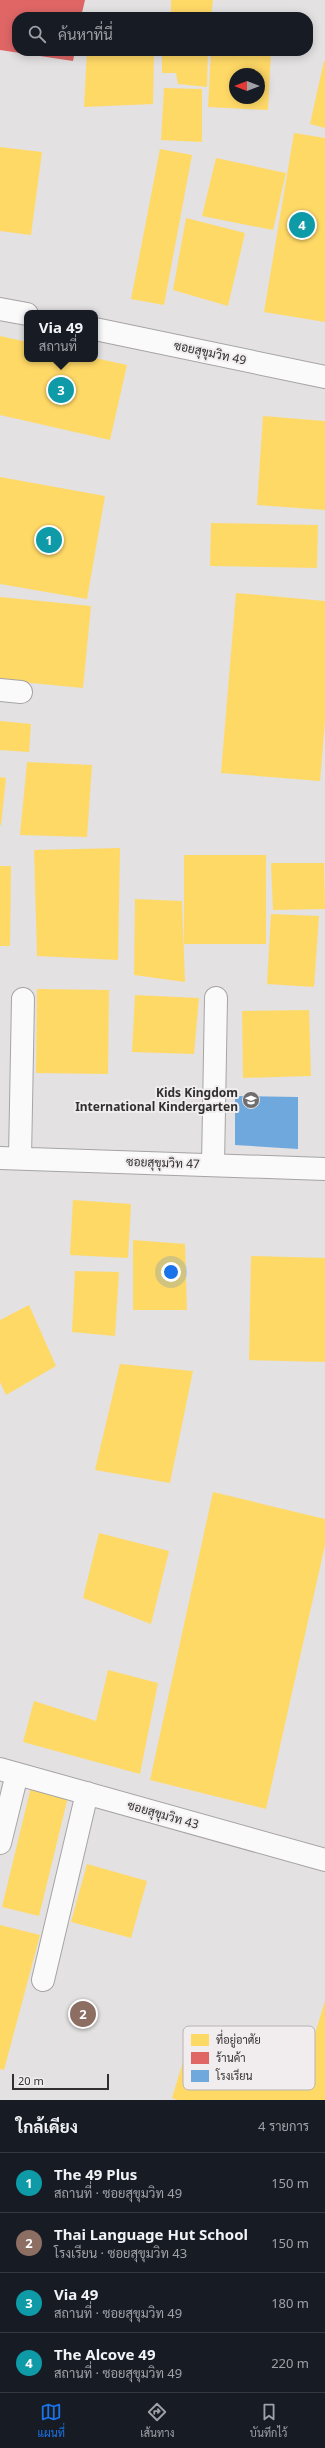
<!DOCTYPE html>
<html lang="th">
<head>
<meta charset="utf-8">
<style>
  :root { --surface:#171b24; --page:#242831; --text:#f1f3f6; --muted:#9ea1a6; --line:#363941; --accent:#1a73e8 }
  body { margin:0; font-family:"Noto Sans",Sarabun,sans-serif; background:var(--page); color:var(--text) }
  .compass { position:absolute; left:229px; top:68px; width:36px; height:36px; border-radius:50%; background:var(--surface); box-shadow:0 2px 10px #0003; rotate:270deg }
  .scale { position:absolute; left:12px; bottom:10px; width:97px; box-sizing:border-box; padding-left:4px; border:2px solid #312f30; border-top:0; font-size:11px; line-height:14px; white-space:nowrap; color:#312f30; -webkit-text-stroke:3px #f1edee; paint-order:stroke }
  .you { position:absolute; left:171px; top:1272px; width:14px; height:14px; margin:-10px; border:3px solid #fff; border-radius:50%; background:#1a73e8; box-shadow:0 0 0 6px #1a73e833 }
  .badge { display:grid; place-items:center; width:26px; height:26px; border-radius:50%; background:var(--accent); color:#fff; font-size:13px; font-weight:700 }
  .pin { position:absolute; translate:-50% -50%; border:2px solid #fff; box-shadow:0 1px 4px #0006 }
  .popup { position:absolute; left:24px; top:310px; width:74px; height:52px; box-sizing:border-box; display:grid; place-content:center; border-radius:8px; background:var(--surface); filter:drop-shadow(0 1px 3px #0005); font-size:13px; white-space:nowrap; color:var(--muted) }
  .popup b { font-size:15px; color:var(--text) }
  .popup::after { content:''; position:absolute; left:50%; top:100%; margin-left:-8px; border:8px solid transparent; border-top-color:var(--surface) }
  .list { margin:0; padding:0; list-style:none }
  h2 { display:flex; justify-content:space-between; align-items:center; height:52px; margin:0; padding:0 16px; font-size:17px }
  h2 small { font-size:13px; font-weight:400; color:var(--muted) }
  .list li { display:grid; grid-template-columns:26px 1fr auto; gap:12px; align-items:center; box-sizing:border-box; height:60px; padding:0 16px; border-top:1px solid var(--line) }
  .list b { display:block; font-size:15px; white-space:nowrap }
  .list p { margin:0; font-size:13px; white-space:nowrap; color:var(--muted) }
  .list em { font-size:13px; font-style:normal; color:var(--muted) }
  .icon { flex:none; width:22px; height:22px; fill:none; stroke:currentColor; stroke-width:2; stroke-linecap:round; stroke-linejoin:round }
  .map { position:relative; flex:none; width:325px; height:2100px; overflow:hidden }
  .search { position:absolute; background:var(--surface); box-shadow:0 2px 10px #0003; left:12px; right:12px; top:12px; height:44px; display:flex; align-items:center; gap:10px; box-sizing:border-box; padding:0 14px; border-radius:16px; color:var(--muted); font-size:15px }
  .sheet { height:292px; background:var(--surface) }
  nav { display:flex; justify-content:space-around; align-items:center; box-sizing:border-box; height:56px; border-top:1px solid var(--line); background:var(--surface); font-size:11px; color:var(--muted) }
  nav a { display:grid; justify-items:center; gap:2px }
  nav .on { color:var(--accent) }
  .map>svg:first-child { display:block }
  .homes { fill:#ffd966; fill-rule:evenodd }
  .shops { fill:#e06666 }
  .schools { fill:#6fa8dc }
  .lines { fill:none; stroke-linecap:round; stroke-linejoin:round }
  .minor-casing { stroke:#a6a4a5; stroke-width:24 }
  .minor { stroke:#fbfafb; stroke-width:22 }
  .labels { text-anchor:middle; stroke-width:4; stroke-linejoin:round; paint-order:stroke }
  .street-label { font-size:12px; fill:#312f30; stroke:#f1edee }
  .poi-label { font-size:12px; font-weight:bold; fill:#312f30; stroke:#f1edee; text-anchor:end }
  .key { fill:#f1edee; stroke:#b7b4b5; stroke-width:1 }
  .key-label { font-size:11px; fill:#312f30 }
</style>
</head>
<body>
<div class="map">
<svg width="325" height="2100" viewBox="0 0 325 2100">
  <rect width="100%" height="100%" fill="#e3e1e2"/>
  <path class="homes" d="M171,0H213L211,17H171Z
    M87,51L154,52L153,104L84,107Z
    M162,51H208L207,87L178,84L176,73H162Z
    M211,51H271L268,110L208,107ZM235,74H259V98H235Z
    M324,61H325V128L310,124Z
    M164,88L202,89V142L161,140Z
    M294,133L325,138V322L264,312Z
    M0,147L42,152L31,235L0,231Z
    M160,149L192,155L164,305L131,299Z
    M216,158L286,173L273,230L202,216Z
    M186,218L245,233L228,306L173,290Z
    M0,336L27,342V359L95,358L127,365L110,440L0,415Z
    M263,416L325,421V510L257,505Z
    M0,477L105,496L87,599L0,584Z
    M211,523L318,525L317,568L210,566Z
    M236,593L325,601V721L320,781L221,773Z
    M0,597L91,606L83,688L0,680Z
    M0,721L31,724L29,752L0,750Z
    M27,762L92,765L87,837L20,835Z
    M0,777L6,778L1,825H0Z
    M120,848L118,960L37,956L34,850Z
    M184,855H266V944H184Z
    M271,863H324L325,909L273,910Z
    M0,866H11L10,946H0Z
    M135,899L182,901L185,982L134,975Z
    M271,914L319,916L314,987L267,984Z
    M37,989L109,990L108,1074L36,1073Z
    M135,995L199,998L194,1054L132,1052Z
    M309,1010L311,1076L243,1078L242,1011Z
    M73,1200L131,1204L128,1258L70,1255Z
    M133,1240L185,1244L187,1310H133Z
    M251,1256L325,1258V1362L249,1360Z
    M75,1271L119,1272L115,1336L72,1332Z
    M29,1305L56,1366L6,1395L0,1382V1320Z
    M120,1364L193,1371L170,1483L95,1470Z
    M213,1492L325,1519V1545L266,1809L150,1780Z
    M99,1533L169,1551L151,1624L83,1598Z
    M108,1670L158,1683L140,1774L23,1742L34,1701L96,1721Z
    M31,1787L68,1797L39,1916L2,1907Z
    M87,1864L147,1881L131,1938L71,1922Z
    M0,1925L40,1935L4,2070L0,2069Z
    M325,2001V2100H178L172,2098L192,2032L305,2066Z"/>
  <path class="shops" d="M0,0H85L81,17H17V51H75L73,61L0,50Z"/>
  <path class="schools" d="M235,1096L298,1097V1149L235,1145Z"/>
  <g class="lines">
    <g class="minor-casing">
      <path id="minor" d="M0,309L27,314
        M95,329L325,377
        M0,690L21,692
        M0,1158L325,1169
        M20,1158L23,999
        M213,1165L216,998
        M0,1769L325,1860
        M0,1843L17,1774
        M43,1980L87,1793"/>
    </g>
    <use href="#minor" class="minor"/>
  </g>
  <defs>
    <g id="school-disc" transform="scale(0.9)"><circle r="9.5" fill="#6f6d6e" stroke="#f1edee"/><path d="M0-5L7-2L0 1L-7-2ZM-4 1L0 2.5L4 1V4Q0 6-4 4Z" fill="#fff"/></g>
  </defs>
  <g fill-rule="evenodd">
    <use href="#school-disc" x="251" y="1100"/>
  </g>
  <g class="labels">
    <g class="street-label">
      <text transform="translate(210 353) rotate(12)" y="4">ซอยสุขุมวิท 49</text>
      <text transform="translate(163 1163) rotate(2)" y="4">ซอยสุขุมวิท 47</text>
      <text transform="translate(163 1815) rotate(16)" y="4">ซอยสุขุมวิท 43</text>
    </g>
    <g class="poi-label">
      <text x="238" y="1097">Kids Kingdom<tspan x="238" dy="14">International Kindergarten</tspan></text>
    </g>
  </g>
  <rect x="183" y="2026" width="132" height="64" rx="6" class="key"/>
  <rect x="191" y="2034" width="18" height="12" fill="#ffd966"/>
  <rect x="191" y="2052" width="18" height="12" fill="#e06666"/>
  <rect x="191" y="2070" width="18" height="12" fill="#6fa8dc"/>
  <g class="key-label">
    <text x="216" y="2044">ที่อยู่อาศัย</text>
    <text x="216" y="2062">ร้านค้า</text>
    <text x="216" y="2080">โรงเรียน</text>
  </g>
</svg>
<svg class="compass" viewBox="-18 -18 36 36"><path d="M0-13l5 13h-10z" fill="#e53935"/><path d="M0 13l5-13h-10z" fill="#9ea1a6"/></svg>
<div class="scale">20 m</div>
<div class="you"></div>
<div class="pin badge" style="left:49px;top:540px;background:#0f9aa8">1</div>
<div class="pin badge" style="left:83px;top:2014px;background:#8d6e63">2</div>
<div class="pin badge" style="left:61px;top:390px;background:#0f9aa8">3</div>
<div class="popup"><b>Via 49</b>สถานที่</div>
<div class="pin badge" style="left:302px;top:225px;background:#0f9aa8">4</div>
<div class="search"><svg class="icon" aria-label="search" viewBox="0 0 24 24"><circle cx="10" cy="10" r="6"/><path d="M15 15l6 6"/></svg>ค้นหาที่นี่</div>
</div>
<section class="sheet">
<h2>ใกล้เคียง<small>4 รายการ</small></h2>
<ul class="list">
<li><span class="badge" style="background:#0f9aa8">1</span><div><b>The 49 Plus</b><p>สถานที่ · ซอยสุขุมวิท 49</p></div><em>150 m</em></li>
<li><span class="badge" style="background:#8d6e63">2</span><div><b>Thai Language Hut School</b><p>โรงเรียน · ซอยสุขุมวิท 43</p></div><em>150 m</em></li>
<li><span class="badge" style="background:#0f9aa8">3</span><div><b>Via 49</b><p>สถานที่ · ซอยสุขุมวิท 49</p></div><em>180 m</em></li>
<li><span class="badge" style="background:#0f9aa8">4</span><div><b>The Alcove 49</b><p>สถานที่ · ซอยสุขุมวิท 49</p></div><em>220 m</em></li>
</ul>
</section>
<nav>
<a class="on"><svg class="icon" aria-label="map" viewBox="0 0 24 24"><path d="M3 6l6-2 6 2 6-2v14l-6 2-6-2-6 2zM9 4v14M15 6v14"/></svg>แผนที่</a>
<a><svg class="icon" aria-label="directions" viewBox="0 0 24 24"><path d="M12 3l9 9-9 9-9-9zM9 14v-3h6M13 9l2 2-2 2"/></svg>เส้นทาง</a>
<a><svg class="icon" aria-label="saved" viewBox="0 0 24 24"><path d="M7 4h10v16l-5-4-5 4z"/></svg>บันทึกไว้</a>
</nav>
</body>
</html>
